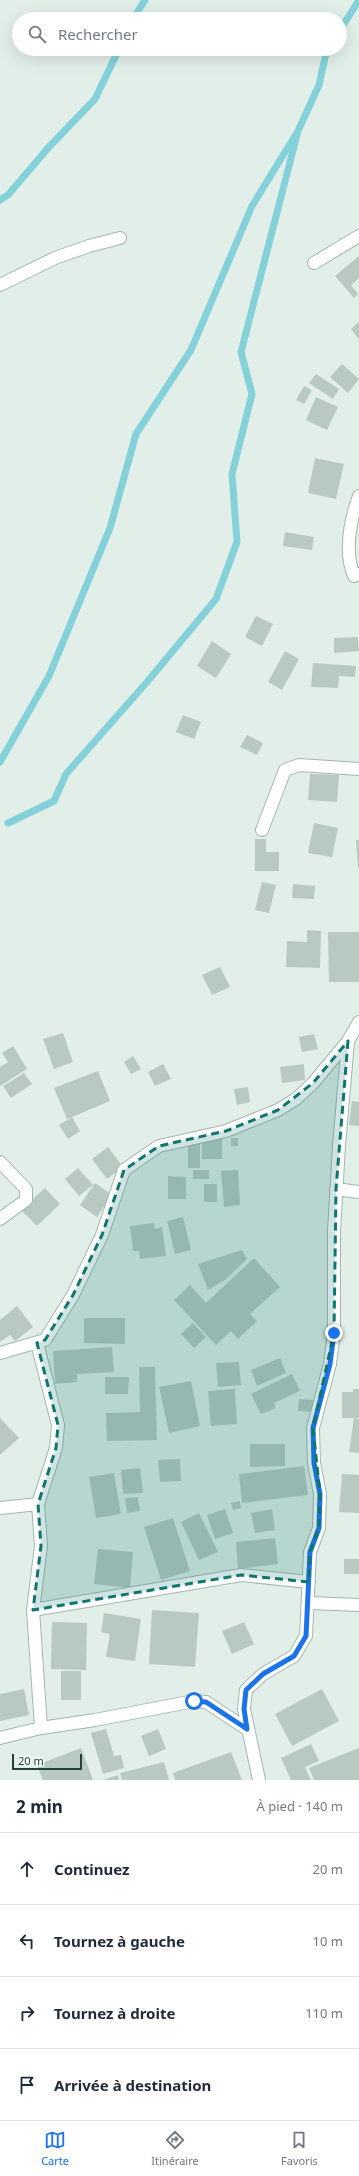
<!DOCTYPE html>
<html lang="fr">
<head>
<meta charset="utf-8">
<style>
  :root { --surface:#fff; --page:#f6f6f7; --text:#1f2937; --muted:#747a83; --line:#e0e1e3; --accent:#1a73e8 }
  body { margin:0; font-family:"Noto Sans",sans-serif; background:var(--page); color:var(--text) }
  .scale { position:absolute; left:12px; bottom:10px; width:70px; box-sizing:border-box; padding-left:4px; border:2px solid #204237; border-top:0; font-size:11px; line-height:14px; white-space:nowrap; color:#204237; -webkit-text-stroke:3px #f4faf6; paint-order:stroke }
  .stop { position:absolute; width:12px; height:12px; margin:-9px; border:3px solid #1a73e8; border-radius:50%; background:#fff }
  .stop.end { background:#1a73e8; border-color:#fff; box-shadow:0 1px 4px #0008 }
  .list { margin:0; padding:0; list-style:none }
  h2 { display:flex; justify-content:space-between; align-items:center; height:52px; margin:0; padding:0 16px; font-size:17px }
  h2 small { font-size:13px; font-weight:400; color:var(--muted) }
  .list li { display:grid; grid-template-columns:26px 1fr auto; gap:12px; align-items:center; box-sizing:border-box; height:72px; padding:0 16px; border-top:1px solid var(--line) }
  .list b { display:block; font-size:15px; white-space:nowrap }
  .list em { font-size:13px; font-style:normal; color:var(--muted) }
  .icon { flex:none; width:22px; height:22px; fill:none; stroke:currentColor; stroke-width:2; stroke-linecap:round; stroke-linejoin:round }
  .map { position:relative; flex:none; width:359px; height:1780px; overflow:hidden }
  .search { position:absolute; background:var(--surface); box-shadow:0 4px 16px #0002; left:12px; right:12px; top:12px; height:44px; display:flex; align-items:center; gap:10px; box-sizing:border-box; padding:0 14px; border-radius:22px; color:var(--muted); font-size:15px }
  .sheet { height:340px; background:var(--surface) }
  nav { display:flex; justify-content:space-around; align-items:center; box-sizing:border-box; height:56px; border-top:1px solid var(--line); background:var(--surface); font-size:11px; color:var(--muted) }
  nav a { display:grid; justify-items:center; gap:2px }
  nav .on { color:var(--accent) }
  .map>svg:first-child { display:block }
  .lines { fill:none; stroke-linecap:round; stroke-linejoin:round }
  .stream { stroke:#84d1da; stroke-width:7 }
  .building { fill:#b7c9c1 }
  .minor-casing { stroke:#a4b7af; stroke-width:14 }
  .minor { stroke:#fff; stroke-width:12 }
  .route { stroke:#1a73e8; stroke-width:5 }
  .marked { fill:#0f766e; fill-opacity:0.2; stroke:#0f766e; stroke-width:3; stroke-dasharray:8 5; stroke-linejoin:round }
</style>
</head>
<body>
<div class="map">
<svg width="359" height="1780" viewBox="0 0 359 1780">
  <rect width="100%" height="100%" fill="#e2eee8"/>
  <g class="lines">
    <path class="stream" d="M133,19L145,0
      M340,30L359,0
      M0,200L8,195L48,148L95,99L119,49
      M0,762L49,676L110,528L136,434L191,350L252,206L298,131L319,85L327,49
      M8,823L54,801L66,774L147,682L216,599L237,542L232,474L252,394L241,352L298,131"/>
  </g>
  <path class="building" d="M359,256V278L351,285L358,294L354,298L335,276Z
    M359,322V339L351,329Z
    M342,364L359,379L348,393L330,377Z
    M316,374L339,389L333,399L309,383Z
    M304,386L312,390L304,404L296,400Z
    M316,397L338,407L327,430L306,420Z
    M315,458L344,464L336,499L308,493Z
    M285,532L314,537L312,550L283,546Z
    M256,616L273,624L262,646L245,637Z
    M358,637L359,651L334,653V638Z
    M212,641L231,654L216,678L197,666Z
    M285,651L299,659L282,690L268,682Z
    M313,663L356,666L355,677L339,676L338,688L311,687Z
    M183,715L201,722L194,739L176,732Z
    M247,735L263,743L257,755L240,747Z
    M310,774L339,775L337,802L308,800Z
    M314,823L338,828L332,857L308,853Z
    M255,839H266V852H279V871H255Z
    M356,840H359V867H358Z
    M262,882L276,885L269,913L255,910Z
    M293,884L315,886L314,899L292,898Z
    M307,930L321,931L320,968L286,967L287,941L307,942Z
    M328,932H359V982H329Z
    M220,967L230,987L212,995L202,975Z
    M63,1033L73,1062L54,1069L43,1039Z
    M314,1034L318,1049L302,1052L299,1037Z
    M13,1046L27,1069L0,1086V1067L8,1062L2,1053Z
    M133,1056L141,1069L131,1074L124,1062Z
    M163,1064L171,1079L155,1086L148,1072Z
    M304,1064L305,1080L282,1083L280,1067Z
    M98,1071L110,1101L67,1119L54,1088Z
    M24,1073L32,1084L11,1098L3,1086Z
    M248,1087L250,1102L237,1105L234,1089Z
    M352,1101L359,1102V1126L349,1125Z
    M72,1117L80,1131L68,1139L59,1125Z
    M202,1137H222V1159H202Z
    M231,1138H238V1146H231Z
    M188,1140H200V1168H188Z
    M108,1147L123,1167L107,1179L92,1159Z
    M78,1168L93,1185L79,1196L65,1179Z
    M193,1170H209V1179H193Z
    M238,1170L240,1205L224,1207L221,1171Z
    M168,1176L186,1177V1199H168Z
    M95,1183L112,1195L97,1217L80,1205Z
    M204,1184H217V1202H204Z
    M45,1188L60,1204L37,1226L21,1210Z
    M183,1217L191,1250L175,1254L167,1221Z
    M154,1223L155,1229L162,1227L166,1256L140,1259L139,1251H133L130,1226Z
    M242,1250L247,1259L225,1280L208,1290L198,1264Z
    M254,1258L280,1287L250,1314L257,1321L238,1339L231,1331L216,1345L174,1300L190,1285L206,1303Z
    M17,1306L33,1327L15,1341L10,1335L0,1342V1320Z
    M84,1318H125V1344L84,1343Z
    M193,1323L206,1337L194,1348L181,1334Z
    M112,1347L114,1372L77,1374V1382L55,1384L53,1351Z
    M280,1358L286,1373L257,1386L251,1370Z
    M239,1362L241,1385L218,1387L216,1363Z
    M139,1367H155L157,1440L107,1441L106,1413L140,1412Z
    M292,1374L300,1391L274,1403L276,1408L261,1414L251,1394Z
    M105,1377H129L128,1394H105Z
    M191,1381L200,1426L169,1433L159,1387Z
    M235,1389L237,1424L211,1426L208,1391Z
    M353,1389H359V1418H342V1392H353Z
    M299,1399L313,1400L312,1412L298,1411Z
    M0,1418L19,1438L0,1455Z
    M354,1418L359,1419V1453L349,1452Z
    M250,1444H285V1466L250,1467Z
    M180,1459L181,1481L160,1482L158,1460Z
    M304,1466L308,1495L242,1503L239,1474Z
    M140,1468L143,1493L123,1494L121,1470Z
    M114,1473L121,1514L96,1518L89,1477Z
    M342,1474L359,1475V1513L339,1512Z
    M138,1497L140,1511L127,1513L125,1498Z
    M240,1501L241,1508L233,1510L231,1503Z
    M225,1509L233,1533L215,1539L207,1515Z
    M272,1509L275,1530L255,1533L251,1513Z
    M199,1513L218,1552L199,1560L181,1522Z
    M173,1518L190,1571L161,1580L144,1527Z
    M275,1538L278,1564L238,1569L236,1542Z
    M98,1549L133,1552L130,1588L94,1584Z
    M344,1559H359V1574H344Z
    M152,1610L199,1613L195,1667L149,1664Z
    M104,1613L141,1619L135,1661L106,1657L110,1634L101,1632Z
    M52,1622L87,1623L86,1670L51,1669Z
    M244,1622L254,1644L232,1654L222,1631Z
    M61,1671H81V1700H61Z
    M24,1689L29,1715L0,1721V1694Z
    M322,1689L339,1721L292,1746L275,1714Z
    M106,1729L114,1756L121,1755L124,1768L103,1774L91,1733Z
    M158,1729L166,1749L149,1756L141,1736Z
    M311,1744L319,1761L305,1767L311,1780H291L281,1758Z
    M81,1748L93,1780H43L37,1765Z
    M359,1748V1780H314L309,1768Z
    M231,1752L242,1780H175L173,1773Z
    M164,1762L169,1780H122L120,1773Z
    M118,1775L119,1780H103Z"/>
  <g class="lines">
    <g class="minor-casing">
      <path id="minor" d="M314,263L359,236
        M0,285L55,258L89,246L120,238
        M359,496C350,520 344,552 354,576L359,574
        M262,830L285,770L299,765L359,769
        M0,1162L26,1189V1200L0,1219
        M336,1189L359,1192
        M37,1343L58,1425L56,1448L38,1504L41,1546L33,1610L41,1728
        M0,1353L45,1340L73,1295L102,1235L124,1170L159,1146L226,1131L278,1110L296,1099L313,1083L348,1041L359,1022
        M0,1508L38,1504
        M309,1603L359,1605
        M33,1610L241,1575L309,1582
        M0,1738L41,1728L95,1720L194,1701L206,1702L247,1729
        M259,1780L244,1709L246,1690L263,1674L294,1656L306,1636L310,1552L319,1528L320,1494L314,1463L313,1428L330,1364L334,1333V1231L339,1146L348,1041"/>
    </g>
    <use href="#minor" class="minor"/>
  </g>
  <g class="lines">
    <path class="route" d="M194,1701L206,1702L247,1729L244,1709L246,1690L263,1674L294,1656L306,1636L310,1552L319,1528L320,1494L314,1463L313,1428L330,1364L334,1333"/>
  </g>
  <path class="marked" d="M348,1041L336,1189L334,1333L313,1428L320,1494L319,1528L310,1552L309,1582L241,1575L33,1610L41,1546L38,1504L56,1448L58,1425L37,1343L45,1340L73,1295L102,1235L124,1170L159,1146L226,1131L278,1110L313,1083Z"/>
</svg>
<div class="scale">20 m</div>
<div class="stop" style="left:194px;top:1701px"></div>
<div class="stop end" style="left:334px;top:1333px"></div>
<div class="search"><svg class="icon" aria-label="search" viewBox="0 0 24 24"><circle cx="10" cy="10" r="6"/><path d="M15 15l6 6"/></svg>Rechercher</div>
</div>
<section class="sheet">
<h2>2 min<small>À pied · 140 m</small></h2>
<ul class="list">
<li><svg class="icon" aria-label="ahead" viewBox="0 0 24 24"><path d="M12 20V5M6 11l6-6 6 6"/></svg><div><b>Continuez</b></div><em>20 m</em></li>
<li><svg class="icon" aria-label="left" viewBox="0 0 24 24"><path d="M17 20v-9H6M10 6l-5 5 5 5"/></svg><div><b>Tournez à gauche</b></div><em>10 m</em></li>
<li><svg class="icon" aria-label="right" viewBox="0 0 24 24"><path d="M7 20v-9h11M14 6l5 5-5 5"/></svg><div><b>Tournez à droite</b></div><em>110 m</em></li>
<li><svg class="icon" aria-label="arrive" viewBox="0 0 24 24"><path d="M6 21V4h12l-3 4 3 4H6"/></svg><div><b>Arrivée à destination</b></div></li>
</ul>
</section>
<nav>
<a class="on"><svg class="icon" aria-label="map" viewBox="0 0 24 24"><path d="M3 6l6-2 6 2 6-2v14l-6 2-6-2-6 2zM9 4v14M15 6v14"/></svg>Carte</a>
<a><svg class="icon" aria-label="directions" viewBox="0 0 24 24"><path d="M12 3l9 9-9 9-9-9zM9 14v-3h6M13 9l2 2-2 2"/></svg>Itinéraire</a>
<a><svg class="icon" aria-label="saved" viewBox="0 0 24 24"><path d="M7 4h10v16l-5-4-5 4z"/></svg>Favoris</a>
</nav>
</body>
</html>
